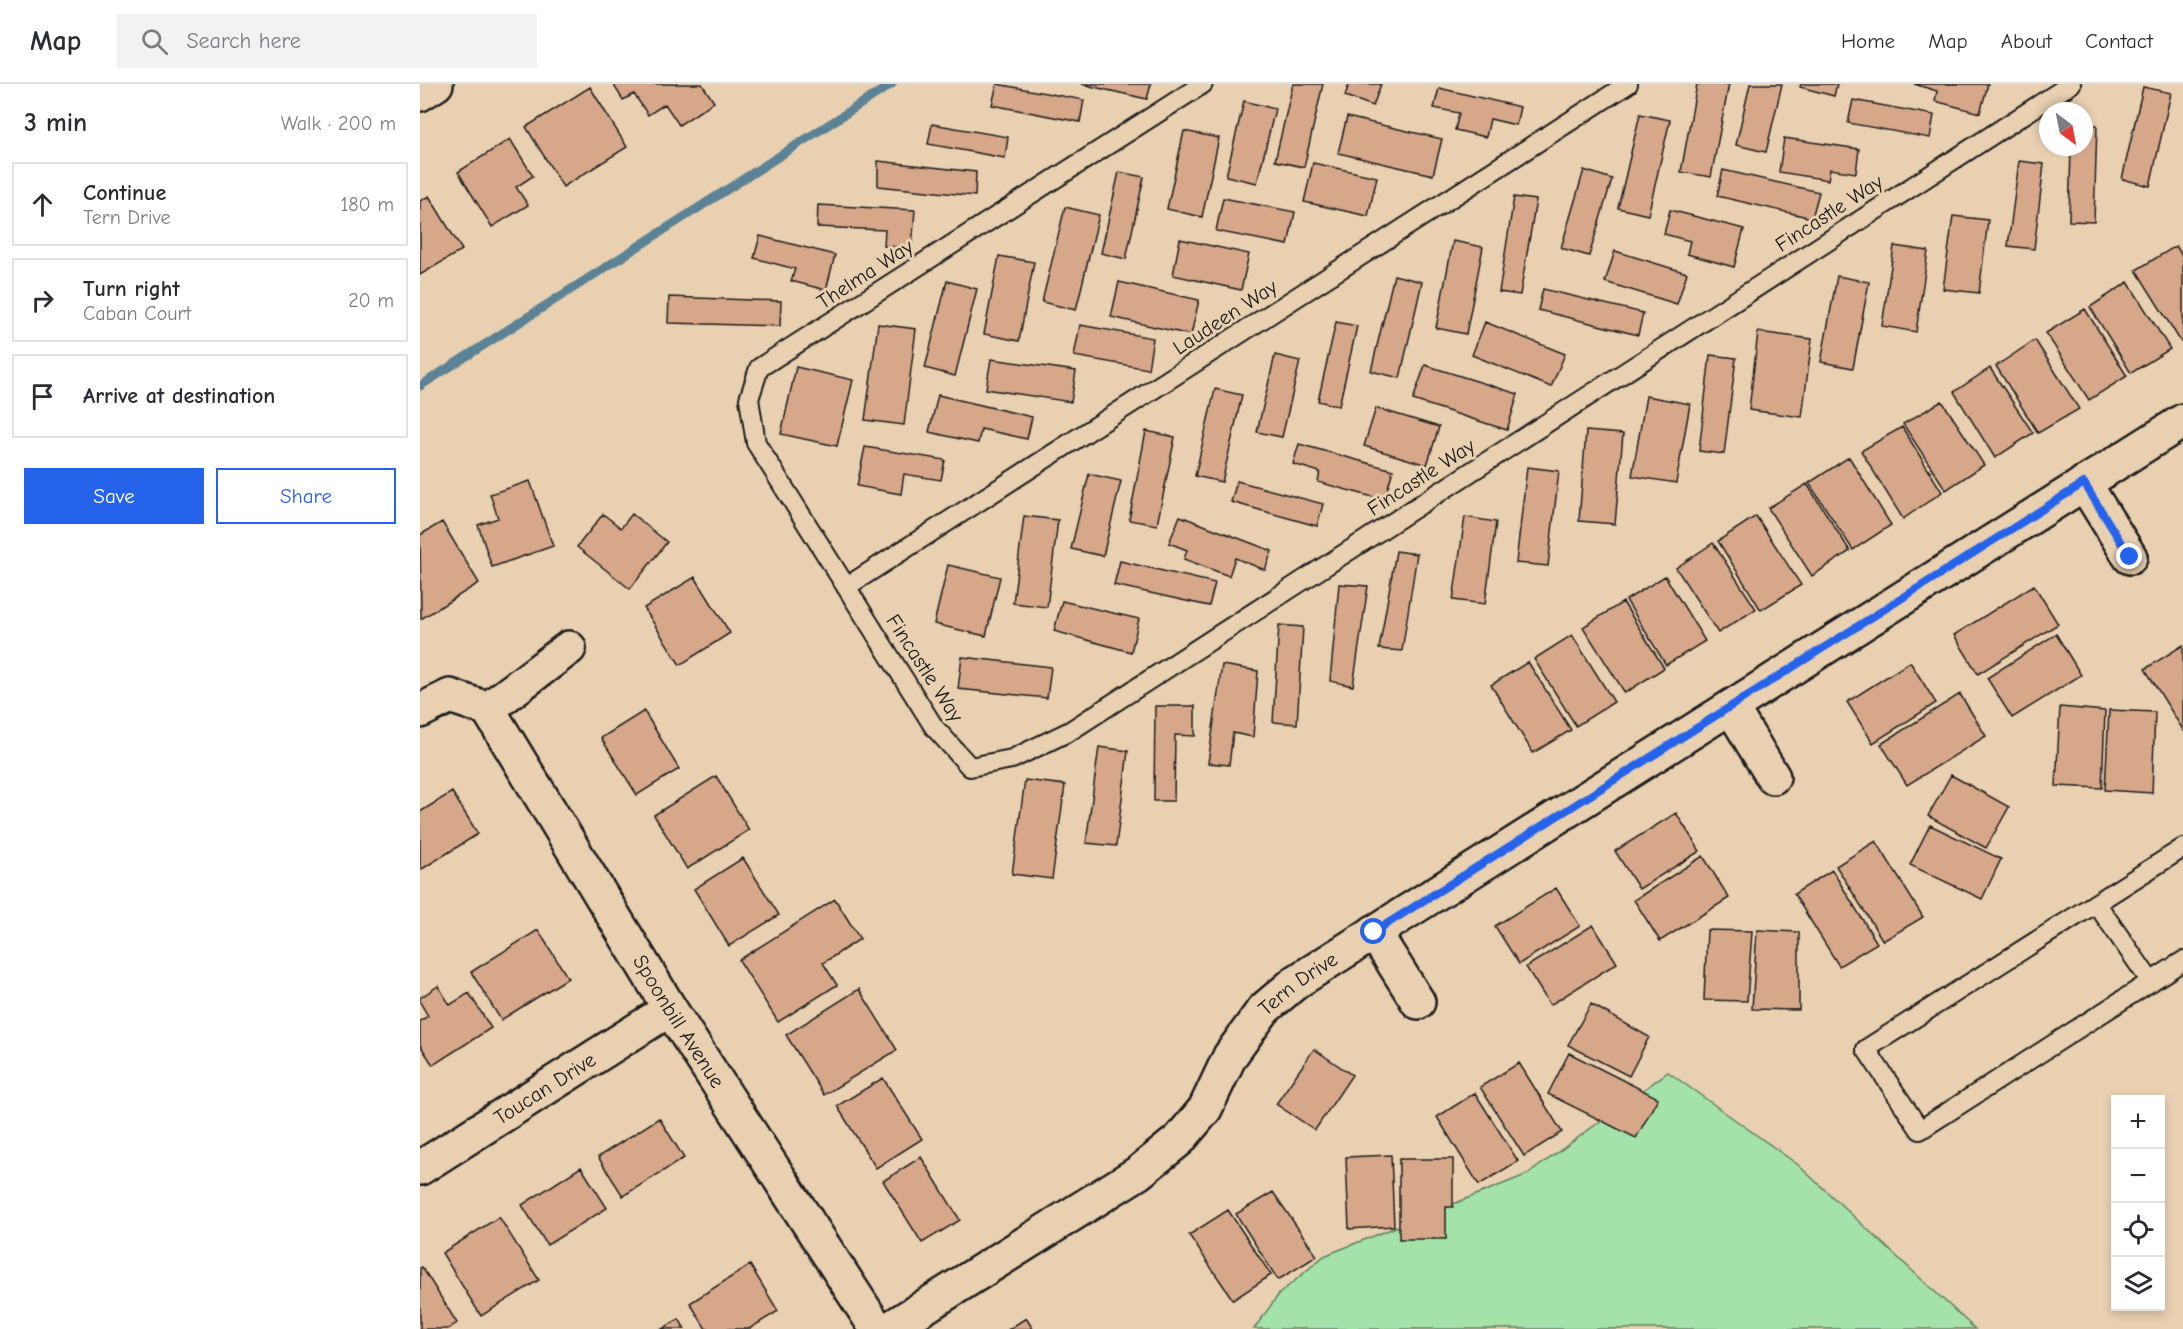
<!DOCTYPE html>
<html lang="en">
<head>
<meta charset="utf-8">
<style>
  :root { --surface:#fff; --page:#f2f2f3; --text:#2b2b33; --muted:#7c7c81; --line:#e1e1e2; --accent:#2563eb }
  body { margin:0; font-family:"Comic Neue",sans-serif; background:var(--page); color:var(--text) }
  .controls { position:absolute; right:18px; bottom:18px; display:grid; overflow:hidden; border-radius:0px; box-shadow:0 3px 9px #0003 }
  .controls button { width:54px; height:54px; display:grid; place-items:center; padding:0; border:0; border-bottom:2px solid var(--line); background:var(--surface); color:var(--text); font:30px sans-serif }
  .compass { position:absolute; left:1619px; top:18px; width:54px; height:54px; border-radius:50%; background:var(--surface); box-shadow:0 3px 9px #0003; rotate:148deg }
  .stop { position:absolute; width:18px; height:18px; margin:-14px; border:4px solid #2563eb; border-radius:50%; background:#fff }
  .stop.end { background:#2563eb; border-color:#fff; box-shadow:0 2px 6px #0008 }
  .list { margin:0; padding:0; list-style:none }
  h2 { display:flex; justify-content:space-between; align-items:center; height:78px; margin:0; padding:0 24px; font-size:26px }
  h2 small { font-size:20px; font-weight:400; color:var(--muted) }
  .list li { display:grid; grid-template-columns:39px 1fr auto; gap:18px; align-items:center; box-sizing:border-box; height:84px; margin:0 12px 12px; padding:0 12px; border:2px solid var(--line); border-radius:0px }
  .list b { display:block; font-size:22px; white-space:nowrap }
  .list p { margin:0; font-size:20px; white-space:nowrap; color:var(--muted) }
  .list em { font-size:20px; font-style:normal; color:var(--muted) }
  .actions { display:flex; gap:12px; padding:18px 24px }
  .actions a { flex:1; padding:14px 0; border:2px solid var(--accent); border-radius:0px; text-align:center; font-size:21px; color:var(--accent) }
  .actions .main { background:var(--accent); color:#fff }
  .icon { flex:none; width:33px; height:33px; fill:none; stroke:currentColor; stroke-width:2; stroke-linecap:round; stroke-linejoin:round }
  .map { position:relative; flex:none; width:1763px; height:1245px; overflow:hidden }
  header { display:flex; align-items:center; gap:36px; box-sizing:border-box; height:84px; padding:0 30px; background:var(--surface); border-bottom:2px solid var(--line) }
  header strong { font-size:28px }
  nav { display:flex; gap:33px; margin-inline-start:auto; font-size:21px }
  .search { width:420px; height:54px; background:var(--page); display:flex; align-items:center; gap:15px; box-sizing:border-box; padding:0 21px; border-radius:0px; color:var(--muted); font-size:22px }
  main { display:flex }
  aside { flex:1; background:var(--surface) }
  .map>svg:first-child { display:block }
  .green { fill:#a4e2aa; stroke:#607f63; stroke-width:1.5 }
  .lines { fill:none; stroke-linecap:round; stroke-linejoin:round }
  .stream { stroke:#5b8395; stroke-width:9 }
  .building { fill:#d7a78a; stroke:#1c1c1c; stroke-width:1.5 }
  .lane-casing { stroke:#1c1c1c; stroke-width:22 }
  .street-casing { stroke:#1c1c1c; stroke-width:38 }
  .lane { stroke:#e9d0b1; stroke-width:18 }
  .street { stroke:#e9d0b1; stroke-width:33 }
  .route { stroke:#2563eb; stroke-width:8 }
  .labels { text-anchor:middle; stroke-width:6; stroke-linejoin:round; paint-order:stroke }
  .street-label { font-size:21px; fill:#1c1c1c; stroke:#e9d0b1 }
</style>
</head>
<body>
<header>
<strong>Map</strong>
<div class="search"><svg class="icon" aria-label="search" viewBox="0 0 24 24"><circle cx="10" cy="10" r="6"/><path d="M15 15l6 6"/></svg>Search here</div>
<nav><a>Home</a><a>Map</a><a>About</a><a>Contact</a></nav>
</header>
<main>
<aside>
<h2>3 min<small>Walk · 200 m</small></h2>
<ul class="list">
<li><svg class="icon" aria-label="ahead" viewBox="0 0 24 24"><path d="M12 20V5M6 11l6-6 6 6"/></svg><div><b>Continue</b><p>Tern Drive</p></div><em>180 m</em></li>
<li><svg class="icon" aria-label="right" viewBox="0 0 24 24"><path d="M7 20v-9h11M14 6l5 5-5 5"/></svg><div><b>Turn right</b><p>Caban Court</p></div><em>20 m</em></li>
<li><svg class="icon" aria-label="arrive" viewBox="0 0 24 24"><path d="M6 21V4h12l-3 4 3 4H6"/></svg><div><b>Arrive at destination</b></div></li>
</ul>
<div class="actions"><a class="main">Save</a><a>Share</a></div>
</aside>
<div class="map">
<svg width="1763" height="1245" viewBox="0 0 1763 1245">
  <rect width="100%" height="100%" fill="#e9d0b1"/>
  <filter id="ink" filterUnits="userSpaceOnUse"><feTurbulence type="fractalNoise" baseFrequency=".0167" numOctaves="2"/><feDisplacementMap in="SourceGraphic" scale="12" xChannelSelector="R" yChannelSelector="G"/><feConvolveMatrix kernelMatrix="1 2 1 2 8 2 1 2 1" color-interpolation-filters="sRGB"/></filter>
  <g filter="url(#ink)">
    <path class="green" d="M1248,988L1377,1080L1555,1245H834L859,1210L904,1172L1108,1090Z"/>
    <g class="lines">
      <path class="stream" d="M0,302L472,0"/>
    </g>
    <path class="building" d="M193,0H282L294,18L259,41L245,20L228,31L214,10L203,16Z
      M577,0L664,16L660,38L572,21Z
      M661,0H731L727,15Z
      M873,0H903L884,83L855,77Z
      M929,0H961L953,22L925,12Z
      M1277,0H1309L1291,93L1261,88Z
      M1330,0H1362L1346,68L1316,61Z
      M1381,0H1417L1414,12L1380,3Z
      M1494,0H1568L1560,29L1515,17L1517,7Z
      M170,3L207,63L143,103L106,43Z
      M1723,3L1751,9L1730,102L1702,95Z
      M1019,4L1100,23L1096,41L1070,35L1066,53L1035,46L1039,29L1014,24Z
      M1433,16L1514,31L1510,54L1428,39Z
      M824,17L855,25L837,99L806,92Z
      M1220,30L1250,36L1228,131L1198,124Z
      M927,33L1022,55L1013,91L918,69Z
      M512,40L588,53L585,74L508,60Z
      M1664,41H1677L1674,138L1649,137L1651,63H1664Z
      M764,47L799,54L782,133L747,125Z
      M1364,54L1439,65L1436,89L1410,85L1408,96L1359,88Z
      M90,55L113,92L96,103L108,121L72,143L38,88Z
      M458,77L556,88L555,112L458,102Z
      M1599,77L1624,80L1614,165L1588,162Z
      M893,79L957,93L948,132L884,118Z
      M1164,86L1192,95L1169,172L1141,164Z
      M1303,86L1399,108L1392,134L1297,112Z
      M699,88L724,93L706,175L681,169Z
      M9,112L42,166L0,191V117Z
      M1094,113L1116,116L1100,211L1079,208Z
      M803,114L875,128L868,161L796,147Z
      M398,121L495,126L492,164L464,162L465,146L397,143Z
      M645,123L679,131L656,226L622,218Z
      M1250,126L1324,145L1314,183L1267,170L1270,157L1244,150Z
      M1533,132L1568,136L1559,209L1523,205Z
      M340,152L415,171L406,206L371,197L375,185L334,174Z
      M760,155L829,170L821,206L753,191Z
      M1033,157L1063,163L1046,250L1016,244Z
      M1474,162L1508,167L1496,248L1462,242Z
      M1756,162L1763,173V257L1761,258L1716,186Z
      M1195,167L1267,189L1257,220L1185,198Z
      M579,172L614,178L599,257L564,250Z
      M974,191L1002,198L980,294L951,287Z
      M1417,192L1449,198L1433,284L1401,278Z
      M527,197L557,205L535,292L505,284Z
      M699,198L779,216L771,251L691,233Z
      M1708,198L1750,265L1711,289L1670,223Z
      M1123,205L1223,229L1218,251L1118,226Z
      M249,213L361,217L360,242L248,239Z
      M1665,225L1707,292L1669,316L1626,249Z
      M916,238L937,242L919,322L898,317Z
      M1065,238L1145,270L1131,303L1052,271Z
      M458,240L496,245L484,341L445,336Z
      M660,241L733,254L728,285L654,272Z
      M1338,248L1392,255L1382,333L1329,326Z
      M1615,256L1659,325L1618,349L1576,282Z
      M855,271L880,277L862,353L837,348Z
      M1290,271L1316,274L1304,370L1279,367Z
      M571,275L656,287L651,318L566,305Z
      M1005,281L1098,310L1087,346L993,316Z
      M376,283L433,296L417,362L361,350Z
      M1570,284L1613,349L1575,374L1534,308Z
      M795,305L822,311L802,398L775,392Z
      M518,311L612,333L607,355L561,345L558,359L509,348Z
      M1226,312L1270,320L1256,399L1212,392Z
      M1522,317L1564,381L1526,406L1483,340Z
      M956,324L1019,343L1007,381L944,362Z
      M1482,343L1522,408L1483,435L1441,367Z
      M726,347L755,353L737,441L709,436Z
      M1166,347L1203,350L1195,440L1159,437Z
      M879,360L973,386L964,416L898,398L900,388L873,380Z
      M445,363L525,376L521,396L484,390L481,410L437,402Z
      M1429,373L1471,441L1433,466L1389,399Z
      M1107,383L1139,387L1128,482L1096,479Z
      M669,390L701,397L683,472L651,465Z
      M110,397L133,462L72,483L58,441L78,434L70,410Z
      M817,397L903,420L897,442L811,418Z
      M1387,400L1430,467L1392,492L1348,424Z
      M183,430L201,444L212,430L247,458L210,505L157,463Z
      M604,432L638,436L627,523L593,519Z
      M760,432L852,467L845,486L815,474L809,492L764,475L767,466L749,459Z
      M1336,432L1381,501L1341,526L1298,457Z
      M1045,433L1076,438L1065,520L1033,516Z
      M22,438L59,499L1,535L0,451Z
      M1293,459L1336,525L1298,549L1256,484Z
      M976,467L997,470L982,567L959,565Z
      M700,477L795,499L789,522L694,501Z
      M528,481L580,493L566,552L514,540Z
      M1245,492L1285,557L1246,581L1206,516Z
      M275,493L310,549L260,581L224,524Z
      M919,500L948,502L933,602L910,597Z
      M1614,501L1638,540L1558,590L1534,551Z
      M642,517L719,535L711,568L634,547Z
      M1203,518L1244,584L1205,609L1163,543Z
      M859,541L883,543L877,640L853,638Z
      M1636,550L1661,591L1592,634L1567,594Z
      M1152,551L1194,618L1156,642L1114,575Z
      M1763,561V646L1725,585Z
      M542,573L631,583L627,614L538,605Z
      M1108,578L1151,646L1113,669L1071,601Z
      M1490,578L1516,619L1453,659L1427,618Z
      M802,581L838,587L833,653L813,649L809,681L788,679Z
      M1540,610L1566,652L1487,701L1461,660Z
      M735,622H775V652L755,651L754,717H734Z
      M1640,623L1685,627L1682,704L1636,702Z
      M1689,626L1735,628L1732,709L1685,706Z
      M224,627L259,685L217,711L181,654Z
      M679,663L708,667L696,762L666,759Z
      M1531,691L1589,723L1566,764L1508,732Z
      M296,692L329,746L267,785L234,731Z
      M605,696L645,701L632,795L592,790Z
      M32,708L58,750L2,785L0,783V728Z
      M1256,729L1280,767L1219,805L1195,767Z
      M1510,741L1581,775L1562,815L1490,781Z
      M1456,757L1503,833L1463,857L1416,782Z
      M1283,772L1309,814L1240,857L1214,816Z
      M323,774L359,831L309,862L274,805Z
      M1412,786L1457,859L1419,882L1374,810Z
      M1136,804L1160,842L1099,880L1075,842Z
      M415,815L440,855L403,879L417,901L358,938L319,876Z
      M1173,841L1197,879L1130,921L1106,883Z
      M118,846L148,894L81,936L51,888Z
      M1287,846L1332,847L1327,917L1284,916Z
      M1337,846L1379,848V926L1332,925Z
      M18,902L30,921L49,909L71,944L13,981L0,961V937L8,932L0,918V914Z
      M439,905L477,966L404,1011L366,951Z
      M1171,920L1229,953L1209,992L1148,961Z
      M894,965L932,991L895,1046L856,1020Z
      M1149,969L1238,1014L1216,1054L1128,1010Z
      M1099,979L1142,1048L1104,1072L1060,1003Z
      M463,994L502,1055L456,1084L417,1022Z
      M1055,1009L1098,1077L1059,1101L1017,1033Z
      M239,1034L264,1074L203,1112L178,1073Z
      M971,1071L974,1142L929,1145L926,1073Z
      M501,1073L540,1136L502,1159L463,1097Z
      M979,1075H1033V1123H1026V1155H979Z
      M161,1083L187,1124L127,1161L102,1121Z
      M853,1108L897,1172L858,1196L816,1130Z
      M808,1126L851,1191L813,1216L769,1151Z
      M79,1133L119,1196L61,1232L22,1169Z
      M330,1181L358,1227L329,1245H286L270,1219Z
      M2,1183L37,1239L28,1245H0V1184Z
      M606,1234L613,1245H589Z
      M259,1235L265,1245H242Z"/>
    <g class="lines">
      <g class="lane-casing">
        <path id="lane" d="M783,0L339,284L329,315L336,359L514,643L550,683L592,675L650,647L1651,0
          M426,503L1208,0
          M1763,764L1446,965L1500,1046L1763,877
          M1676,819L1731,898"/>
      </g>
      <g class="street-casing">
        <g id="street">
          <path d="M0,10L16,0"/>
          <path d="M1664,399L1710,473"/>
          <path d="M1311,623L1353,693"/>
          <path id="s1" d="M68,625L250,925L457,1245"/>
          <path d="M68,625L149,564"/>
          <path d="M0,627L30,612L68,625"/>
          <path d="M954,848L998,918"/>
          <path id="s2" d="M0,1084L250,925"/>
          <path id="s3" d="M469,1245L718,1089L759,1056L785,1025L810,972L844,925L876,898L1763,337"/>
        </g>
      </g>
      <use href="#lane" class="lane"/>
      <use href="#street" class="street"/>
    </g>
  </g>
  <g class="lines" filter="url(#ink)">
    <path class="route" d="M954,848L1664,399L1710,473"/>
  </g>
  <g class="labels">
    <g class="street-label">
      <text transform="translate(1409 129) rotate(-33)" y="7">Fincastle Way</text>
      <text transform="translate(445 190) rotate(-33)" y="7">Thelma Way</text>
      <text transform="translate(805 233) rotate(-33)" y="7">Laudeen Way</text>
      <text transform="translate(1001 393) rotate(-33)" y="7">Fincastle Way</text>
      <text transform="translate(505 584) rotate(57)" y="7">Fincastle Way</text>
      <text dy="7" stroke="none"><textPath href="#s3" startOffset="546">Tern Drive</textPath></text>
      <text dy="7" stroke="none"><textPath href="#s1" startOffset="366">Spoonbill Avenue</textPath></text>
      <text dy="7" stroke="none"><textPath href="#s2" startOffset="148">Toucan Drive</textPath></text>
    </g>
  </g>
</svg>
<div class="controls">
<button>+</button>
<button>−</button>
<button><svg class="icon" aria-label="locate" viewBox="0 0 24 24"><circle cx="12" cy="12" r="6"/><path d="M12 2v4M12 18v4M2 12h4M18 12h4"/></svg></button>
<button><svg class="icon" aria-label="layers" viewBox="0 0 24 24"><path d="M12 4l9 5-9 5-9-5zM3 14l9 5 9-5"/></svg></button>
</div>
<svg class="compass" viewBox="-18 -18 36 36"><path d="M0-13l5 13h-10z" fill="#e53935"/><path d="M0 13l5-13h-10z" fill="#7c7c81"/></svg>
<div class="stop" style="left:954px;top:848px"></div>
<div class="stop end" style="left:1710px;top:473px"></div>
</div>
</main>
</body>
</html>
